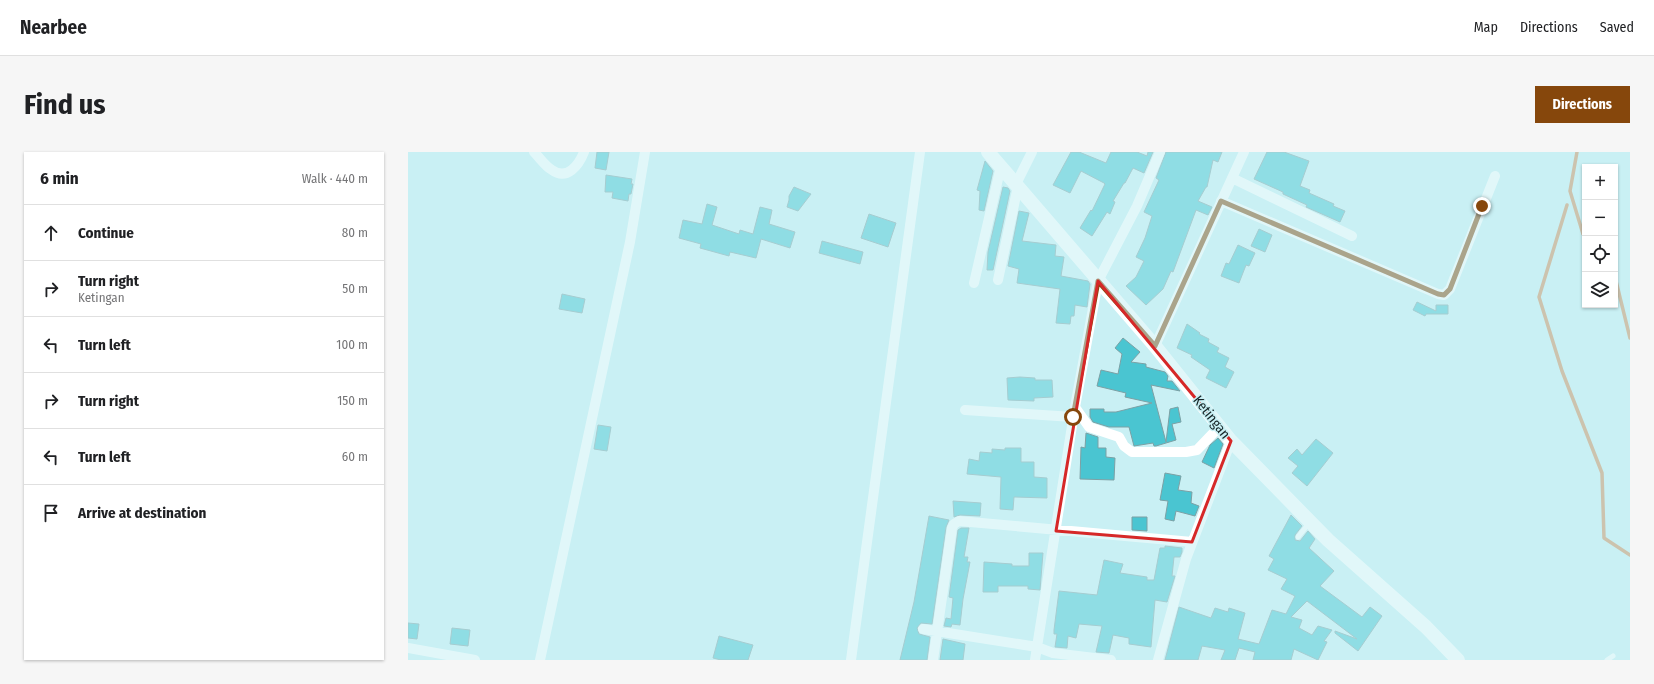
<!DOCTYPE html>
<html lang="en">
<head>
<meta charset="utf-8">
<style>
  :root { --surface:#fff; --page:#f6f6f6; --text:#202124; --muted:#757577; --line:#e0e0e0; --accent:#86470c }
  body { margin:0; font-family:"Fira Sans Condensed",sans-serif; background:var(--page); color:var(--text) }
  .controls { position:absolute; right:12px; top:12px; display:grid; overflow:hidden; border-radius:0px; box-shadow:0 1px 3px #0004 }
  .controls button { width:36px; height:36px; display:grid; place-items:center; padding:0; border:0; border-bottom:1px solid var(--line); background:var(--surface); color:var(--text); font:20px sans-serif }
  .stop { position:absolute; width:12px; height:12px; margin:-9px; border:3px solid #86470c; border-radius:50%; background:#fff }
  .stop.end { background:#86470c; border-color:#fff; box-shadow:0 1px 4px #0008 }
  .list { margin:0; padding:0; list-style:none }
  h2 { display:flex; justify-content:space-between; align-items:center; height:52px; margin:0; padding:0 16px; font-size:17px }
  h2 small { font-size:13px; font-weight:400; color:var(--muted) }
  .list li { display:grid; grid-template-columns:26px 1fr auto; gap:12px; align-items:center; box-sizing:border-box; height:56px; padding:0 16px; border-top:1px solid var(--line) }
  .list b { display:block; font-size:15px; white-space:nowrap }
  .list p { margin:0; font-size:13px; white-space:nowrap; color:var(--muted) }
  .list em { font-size:13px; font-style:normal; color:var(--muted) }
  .icon { flex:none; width:22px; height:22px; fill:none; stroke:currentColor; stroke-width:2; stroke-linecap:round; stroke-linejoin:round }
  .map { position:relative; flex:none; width:1222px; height:508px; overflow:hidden; border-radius:0px }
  header { display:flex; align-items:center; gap:24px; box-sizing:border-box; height:56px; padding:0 20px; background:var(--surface); border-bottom:1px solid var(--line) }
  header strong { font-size:19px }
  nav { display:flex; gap:22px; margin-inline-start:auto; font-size:14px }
  .intro { display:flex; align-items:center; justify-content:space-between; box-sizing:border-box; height:96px; padding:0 24px }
  h1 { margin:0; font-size:28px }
  .button { padding:10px 18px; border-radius:0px; background:var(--accent); color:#fff; font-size:14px; font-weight:700 }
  main { display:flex; gap:24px; padding:0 24px }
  aside { flex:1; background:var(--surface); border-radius:0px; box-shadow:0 1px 3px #0004 }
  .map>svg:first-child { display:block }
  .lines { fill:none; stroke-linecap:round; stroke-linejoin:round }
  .stream { stroke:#d18c59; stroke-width:3.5 }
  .building { fill:#4ac5d1; stroke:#7ca1a5 }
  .lane { stroke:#fff; stroke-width:5 }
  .street { stroke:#fff; stroke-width:10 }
  .secondary { stroke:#fff; stroke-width:14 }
  .route { stroke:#86470c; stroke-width:5 }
  .marked { fill:none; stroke:#d62828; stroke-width:3; stroke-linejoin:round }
  .labels { text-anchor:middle; stroke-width:3; stroke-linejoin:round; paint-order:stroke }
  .street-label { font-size:14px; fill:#152426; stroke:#c9f0f4 }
</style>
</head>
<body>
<header>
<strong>Nearbee</strong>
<nav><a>Map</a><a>Directions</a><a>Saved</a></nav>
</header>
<div class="intro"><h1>Find us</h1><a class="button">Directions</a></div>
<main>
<aside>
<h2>6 min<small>Walk · 440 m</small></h2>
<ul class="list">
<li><svg class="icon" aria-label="ahead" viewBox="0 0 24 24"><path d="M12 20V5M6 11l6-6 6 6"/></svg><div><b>Continue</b></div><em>80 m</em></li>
<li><svg class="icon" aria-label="right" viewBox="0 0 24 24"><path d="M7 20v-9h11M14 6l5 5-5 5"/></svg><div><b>Turn right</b><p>Ketingan</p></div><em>50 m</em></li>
<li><svg class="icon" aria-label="left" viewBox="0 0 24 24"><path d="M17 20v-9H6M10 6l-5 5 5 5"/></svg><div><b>Turn left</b></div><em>100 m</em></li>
<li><svg class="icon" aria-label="right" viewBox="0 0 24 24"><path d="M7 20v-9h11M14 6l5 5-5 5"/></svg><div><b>Turn right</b></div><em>150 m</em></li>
<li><svg class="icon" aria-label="left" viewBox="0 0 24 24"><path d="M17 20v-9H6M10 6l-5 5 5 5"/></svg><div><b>Turn left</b></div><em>60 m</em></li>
<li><svg class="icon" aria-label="arrive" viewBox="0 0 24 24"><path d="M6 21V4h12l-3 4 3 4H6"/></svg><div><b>Arrive at destination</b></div></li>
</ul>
</aside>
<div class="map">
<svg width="1222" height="508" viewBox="0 0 1222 508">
  <rect width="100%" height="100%" fill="#c9f0f4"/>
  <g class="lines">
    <path class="stream" d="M1169,0L1162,39L1175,82L1177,84
      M1159,53L1131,145L1154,219L1194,321L1196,386L1222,403
      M1207,125L1222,186"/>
  </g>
  <path class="building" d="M189,0H201L198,18L187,16Z
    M663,0H671L698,11L703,0H729L739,4L740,0H745L736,21L725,16L717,31H716L705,49L707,50L702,62L699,60L684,84L672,76L683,58L684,59L697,32L696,31L673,19L662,41L645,33Z
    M758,0H814L810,10L805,8L799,35H798L790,49L804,55L800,63L788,58L765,120L763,119L755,137L738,153L718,134L728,125L736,109L728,105L737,86L744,64L736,60L751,28L748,26Z
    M859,0H876L901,9L892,34L902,38L901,41L926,52L925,54L937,59L932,70L898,55L899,53L875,42V40L846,27Z
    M577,9L585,19L576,59L571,58L572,39L569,38Z
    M198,23L224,27L223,32H225L223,42H221L220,49L204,46L205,40H197Z
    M386,35L403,42L390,59L379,55L381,48V44Z
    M595,35L600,36L602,39L585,118H579L580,100Z
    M299,52L309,55L304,73L331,82L332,78L345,82L352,55L364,58L361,72L387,80L382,96L353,87L348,106L322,100L321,104L292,96L293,92L271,86L275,68L294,72Z
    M611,59L621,61L614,89L648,93L647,104L656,105L653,124L680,129L682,132L679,155L667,153L666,164H663L662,172L648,171L652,137L609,131L611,117L600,114Z
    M461,62L488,71L480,95L453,86Z
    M851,77L864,83L857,100L843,94Z
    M414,89L455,100L452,112L411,101Z
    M830,93L847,101L841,114L838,113L831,131L813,124L818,111L821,112Z
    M154,142L177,147L174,161L151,157Z
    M1009,150L1028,159V153H1040V162H1018L1017,164L1005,158Z
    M779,172L792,181L791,182L801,187L800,190L811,196L809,200L821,206L817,215L826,220L818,236L798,226L802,218L783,205L784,203L769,196Z
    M715,186L732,200L723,210L738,212V215L757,220L760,224L759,229H764L772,239L743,233L758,290L762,257L770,255L773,270L764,272L768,288L748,294H746L745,291L726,294L721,275H701L685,270L682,265V257H696V260H708L744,251L717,245L718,241L689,234L693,218L710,222L714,202L707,196Z
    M612,225L627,226V228H644L645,245L626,246V249L600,248L599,226Z
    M190,273L203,275L199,299L186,297Z
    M678,281L690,285V296H698V305L707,306L706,328L672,327L673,295L677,296Z
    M810,286L815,292L806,316L794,310L802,293Z
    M908,287L925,301L899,334L884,321L890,314L880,306L889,297L894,303Z
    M597,296H613V310H626V325L639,326V346L606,345L605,358L592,357L593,325L559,322L561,307L571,309L572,300L584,301V297L597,298Z
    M757,321L773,324L770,338L784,340L783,351L791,354L787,364L768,359L766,369L757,367L760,349L752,348Z
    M545,349L573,351L572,364L552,363L546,365Z
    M883,363L894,374L887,383V388L892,389L900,379L907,387L901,396L926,419L912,434L954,465L962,455L974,464L950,499L927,481V479L949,487L899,449L883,465L894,468L891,476L904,483L910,474L924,478L916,489L919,490L910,508L886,497L883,508H845L847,500L831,496L827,508H813L817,498L794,494L790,508H757L771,455L803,466L807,456L820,460L821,456L837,461L830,487L851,492L864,458L878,462L887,444L873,437L879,427L860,418L866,407L861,404Z
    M521,364L541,368L538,375L524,472L513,471L509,476L511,482L522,485L519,508H492L506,450Z
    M724,365H739V379L724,378Z
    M553,376H561L556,405H560L559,410H562L555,447L552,473L544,472L543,475L536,474L538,466L543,467L545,446L541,445L550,378Z
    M757,394L774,396V400L772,405H766L764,424H767L759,450L747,448L743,495L721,492V486L705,483L701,501L688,500L694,474L671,472L668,486L660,484L659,496L647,495L649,482H646V478L651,439L689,443L696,408L715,412L712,421L739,425V428H746L752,396H757Z
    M621,401H635L632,438L620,437V434H590V440H575L576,410L604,412V414H621Z
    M0,471L11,472L9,487L0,486Z
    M44,476L62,478L60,494L42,492Z
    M311,484L345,493L340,508H313L305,506Z
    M535,487L557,492L555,508H532Z"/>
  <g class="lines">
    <path class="lane" d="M890,385L902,370
      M1199,508L1205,504"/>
    <path class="street" d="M126,0C132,6 137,14 144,18C159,29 171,13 176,0
      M824,26L944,84
      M608,32L624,0
      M813,49L1030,142L1036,143L1042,137L1087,24
      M590,128L610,34
      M566,131L593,14
      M747,194L836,0
      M667,255L681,275L711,285L716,294L724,300H778L789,298L812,274
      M557,258L665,265
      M515,477L629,495L627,508
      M0,496L67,508
      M132,508L222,90L237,0
      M443,508L512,0
      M525,508L544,376L546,372L551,369L784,390
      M703,508L645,501L629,495L667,255L690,129L729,54L752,0
      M750,508L778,407L823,289"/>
    <path class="secondary" d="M580,0L747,194L823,289L920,388L1018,475L1050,508"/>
  </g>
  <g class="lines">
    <path class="route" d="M665,265L690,129L747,194L813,49L1030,142L1036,143L1042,137L1074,54"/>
  </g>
  <path d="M0 0H1222V508H0ZM690,129L823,289L784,390L648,379Z" fill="#c9f0f4" fill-opacity=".55" fill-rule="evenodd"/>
  <path class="marked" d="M690,129L823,289L784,390L648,379Z"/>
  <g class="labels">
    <g class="street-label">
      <text transform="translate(804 265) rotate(52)" y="5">Ketingan</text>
    </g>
  </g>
</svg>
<div class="controls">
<button>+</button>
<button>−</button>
<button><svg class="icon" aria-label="locate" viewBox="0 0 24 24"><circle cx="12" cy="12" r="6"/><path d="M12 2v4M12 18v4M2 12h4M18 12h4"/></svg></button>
<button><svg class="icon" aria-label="layers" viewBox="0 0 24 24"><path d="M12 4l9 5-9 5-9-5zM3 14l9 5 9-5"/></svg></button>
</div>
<div class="stop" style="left:665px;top:265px"></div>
<div class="stop end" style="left:1074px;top:54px"></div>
</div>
</main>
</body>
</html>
